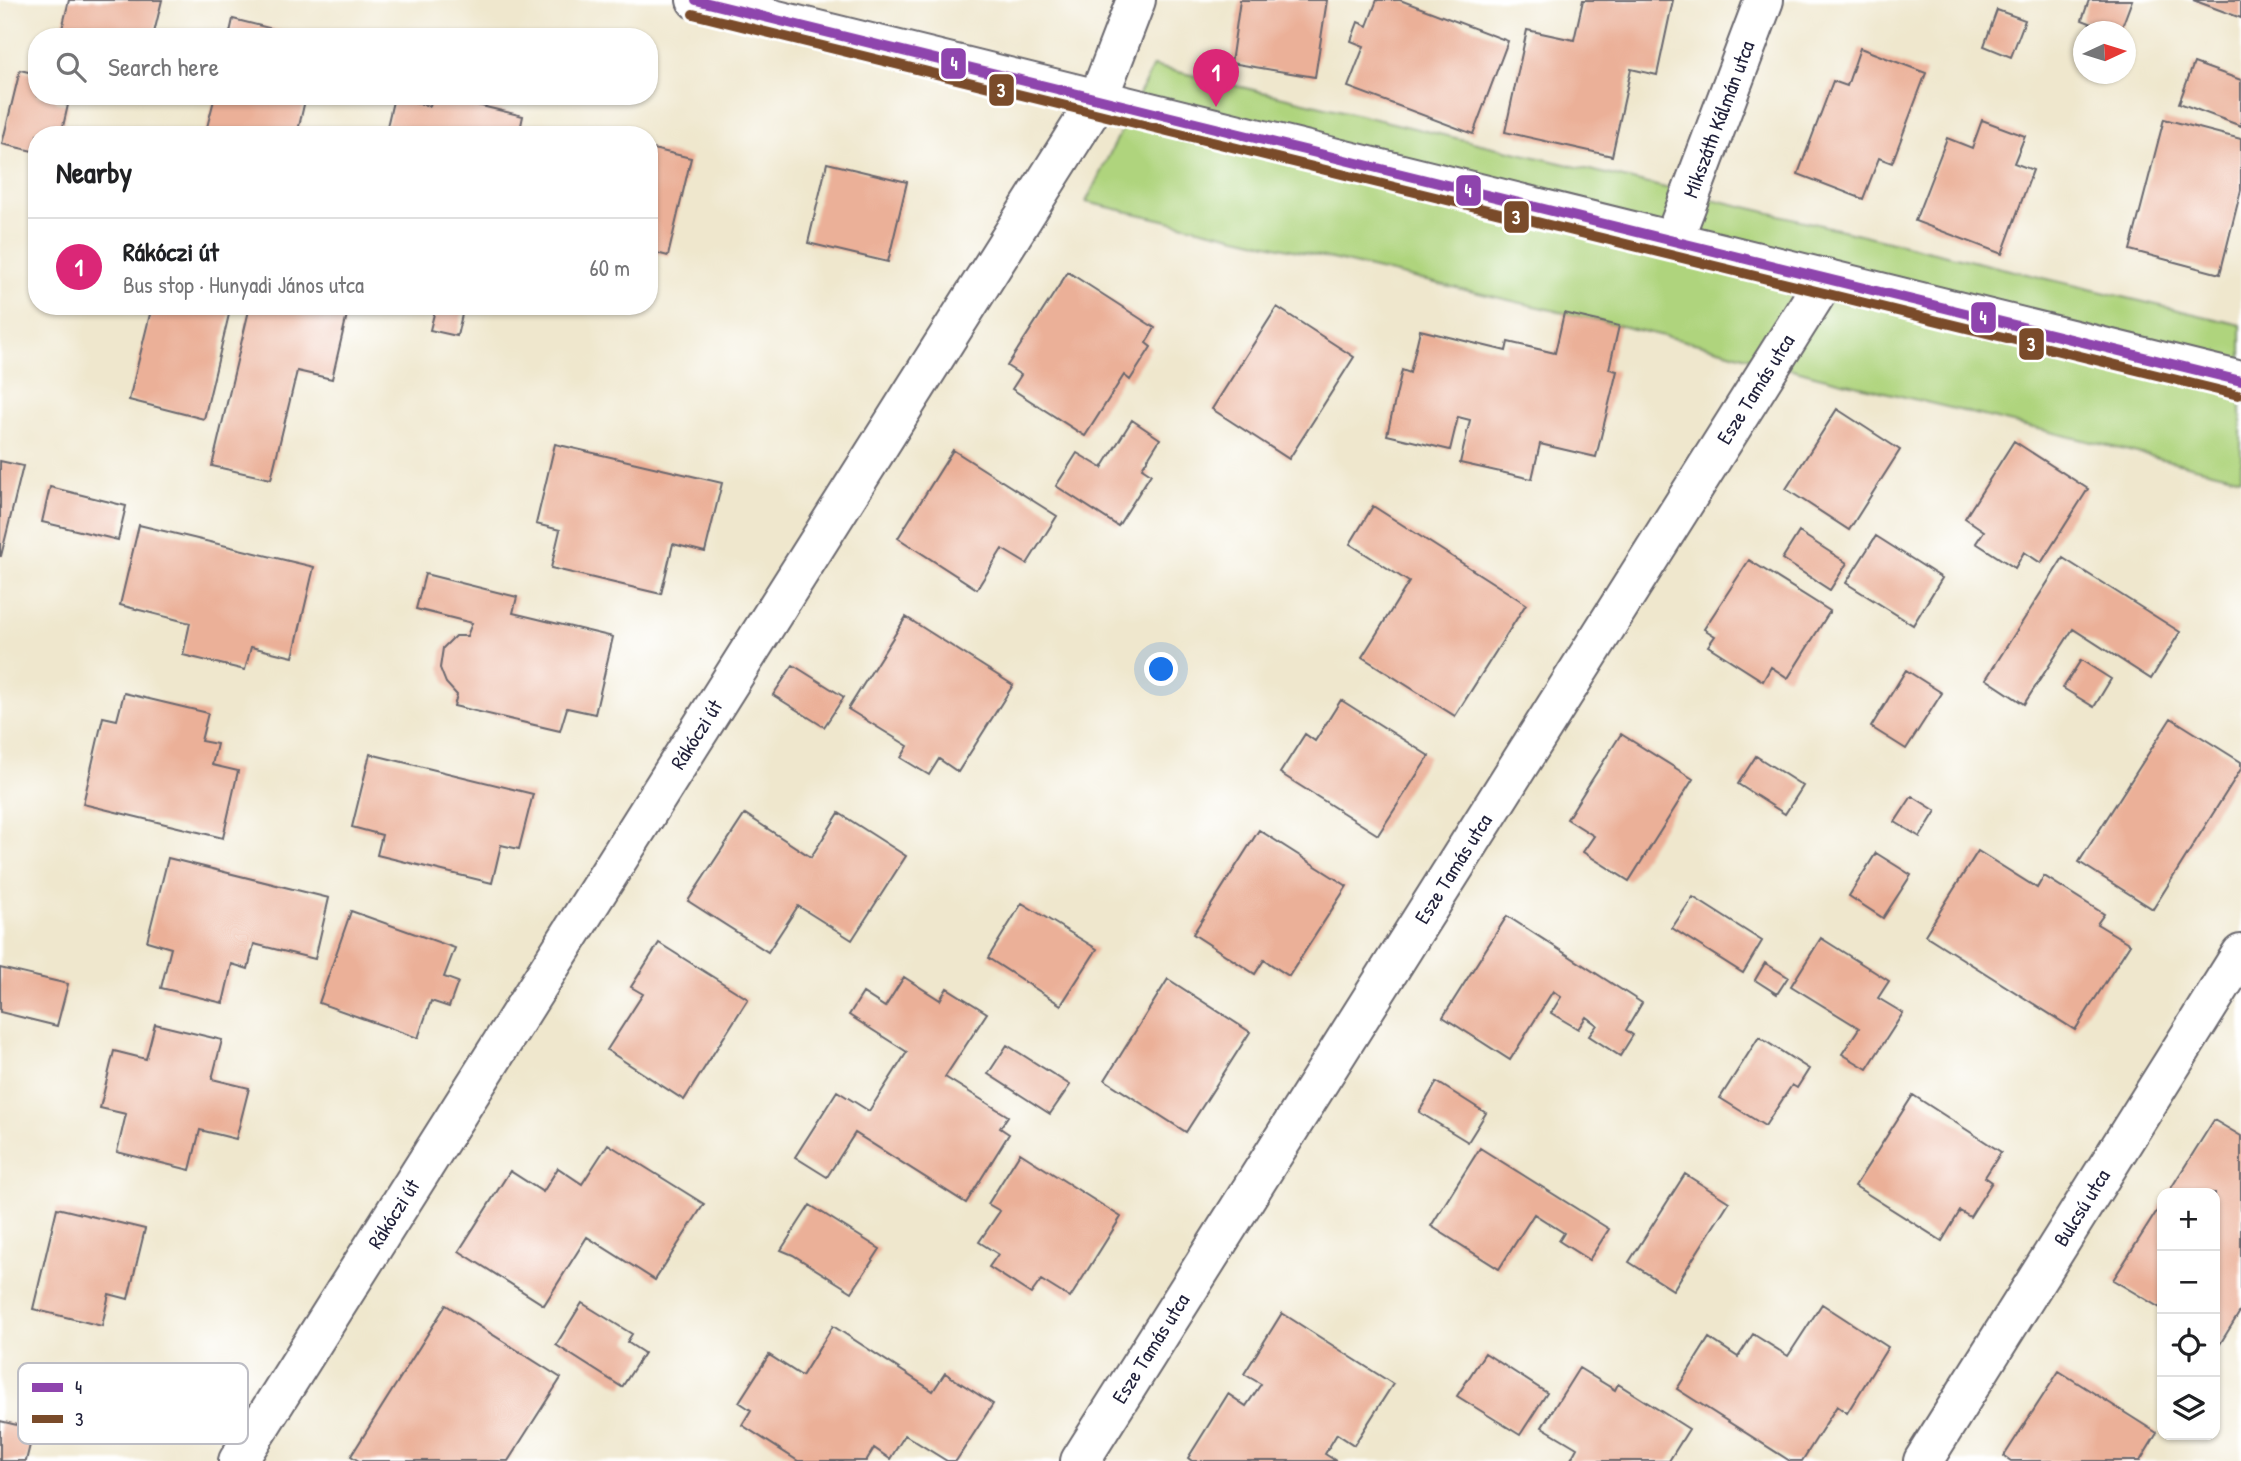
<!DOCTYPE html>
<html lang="en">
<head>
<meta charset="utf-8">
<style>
  :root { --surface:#fff; --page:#f2f2f2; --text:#202124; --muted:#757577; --line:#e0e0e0; --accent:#db2777 }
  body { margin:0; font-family:"Patrick Hand",sans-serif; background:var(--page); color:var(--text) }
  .controls { position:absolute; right:21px; bottom:21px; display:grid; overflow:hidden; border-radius:14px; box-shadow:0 2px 5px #0004 }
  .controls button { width:63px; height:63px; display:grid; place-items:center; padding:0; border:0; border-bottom:2px solid var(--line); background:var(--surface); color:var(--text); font:35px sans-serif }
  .compass { position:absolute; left:2073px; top:21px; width:63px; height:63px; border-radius:50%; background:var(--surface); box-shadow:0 2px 5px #0004; rotate:86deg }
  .you { position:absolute; left:1162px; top:670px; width:24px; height:24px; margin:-18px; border:5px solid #fff; border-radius:50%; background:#1a73e8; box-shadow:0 0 0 10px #1a73e833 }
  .badge { display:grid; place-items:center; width:46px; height:46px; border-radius:50%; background:var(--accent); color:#fff; font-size:23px; font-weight:700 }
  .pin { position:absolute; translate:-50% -58px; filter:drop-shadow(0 2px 4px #0008) }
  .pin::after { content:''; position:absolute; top:37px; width:24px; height:21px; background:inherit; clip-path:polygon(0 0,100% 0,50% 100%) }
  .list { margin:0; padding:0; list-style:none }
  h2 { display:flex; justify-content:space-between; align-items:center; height:91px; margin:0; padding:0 28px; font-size:30px }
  h2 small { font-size:23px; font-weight:400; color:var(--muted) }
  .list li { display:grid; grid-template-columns:46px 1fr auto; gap:21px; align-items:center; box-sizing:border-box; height:98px; padding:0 28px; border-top:2px solid var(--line) }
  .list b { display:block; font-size:26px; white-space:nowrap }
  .list p { margin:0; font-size:23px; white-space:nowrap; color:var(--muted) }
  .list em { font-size:23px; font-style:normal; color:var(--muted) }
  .icon { flex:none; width:38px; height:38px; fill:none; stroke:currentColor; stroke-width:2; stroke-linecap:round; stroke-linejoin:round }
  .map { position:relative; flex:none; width:2241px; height:1461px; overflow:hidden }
  .search { position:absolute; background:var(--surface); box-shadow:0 2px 5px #0004; left:28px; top:28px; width:630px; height:77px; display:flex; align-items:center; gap:18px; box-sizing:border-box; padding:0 24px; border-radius:28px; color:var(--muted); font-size:26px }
  .panel { position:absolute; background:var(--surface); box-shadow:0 2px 5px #0004; left:28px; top:126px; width:630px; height:189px; border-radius:28px }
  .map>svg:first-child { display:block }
  .green { fill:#afd47d; stroke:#687b5c; stroke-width:2 }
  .building { fill:#ebb098 }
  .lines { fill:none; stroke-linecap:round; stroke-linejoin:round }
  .minor-casing { stroke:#6a676e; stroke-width:42 }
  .minor { stroke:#fff; stroke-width:38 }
  .bus-1-casing { stroke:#fff; stroke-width:16 }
  .bus-2-casing { stroke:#fff; stroke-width:16 }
  .bus-1 { stroke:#8e44ad; stroke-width:10 }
  .bus-2 { stroke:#7a4b2a; stroke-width:10 }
  .labels { text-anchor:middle; stroke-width:7; stroke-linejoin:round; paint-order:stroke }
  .street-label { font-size:21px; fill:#22223b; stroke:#fff }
  .key { fill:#fff; stroke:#bdbdc4; stroke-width:2 }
  .key-label { font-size:19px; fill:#22223b }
  .line-badge { stroke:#fff; stroke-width:2.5 }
  .badge-label { font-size:19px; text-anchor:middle; font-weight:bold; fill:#fff }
</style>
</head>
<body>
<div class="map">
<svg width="2241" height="1461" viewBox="0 0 2241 1461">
  <rect width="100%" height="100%" fill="#fff"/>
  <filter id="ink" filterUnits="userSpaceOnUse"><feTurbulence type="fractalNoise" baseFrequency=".0143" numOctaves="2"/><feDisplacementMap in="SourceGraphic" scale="14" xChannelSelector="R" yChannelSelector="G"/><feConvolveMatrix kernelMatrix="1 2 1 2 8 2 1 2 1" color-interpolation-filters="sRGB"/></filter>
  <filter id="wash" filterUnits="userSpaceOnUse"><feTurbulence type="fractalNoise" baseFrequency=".00686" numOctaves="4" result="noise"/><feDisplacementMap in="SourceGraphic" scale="28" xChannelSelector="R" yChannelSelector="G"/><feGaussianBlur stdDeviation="1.57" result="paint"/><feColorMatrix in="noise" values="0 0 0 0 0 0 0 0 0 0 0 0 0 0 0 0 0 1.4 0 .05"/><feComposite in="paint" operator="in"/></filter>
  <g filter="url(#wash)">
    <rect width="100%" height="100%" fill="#efe7cd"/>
    <path class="green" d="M1153,66L2241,325V478L1818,376L1707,346L1086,202Z"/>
    <g id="blocks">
      <path class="building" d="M69,0H162L153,37H60Z
        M1240,0H1327L1315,77L1231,63Z
        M1377,0H1400L1508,41L1473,134L1348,87L1364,46L1351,41L1358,22L1367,26Z
        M1583,0H1673L1657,75L1631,69L1612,156L1505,132L1527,30L1574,40Z
        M2089,0H2132L2120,32H2113L2082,20Z
        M2193,0H2241V18Z
        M1997,10L2025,20L2011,57L1984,46Z
        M233,19L301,36V37H229Z
        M1860,48L1926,73L1892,163L1879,158L1863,199L1798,174L1833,81L1847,86Z
        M2194,63L2241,80V126L2179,103Z
        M20,70L37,74V96H57L55,102L68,105L61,135H37V152L2,144Z
        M215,96H306L297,135L269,129L267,135H205Z
        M432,96H475L473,104L523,116L519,135H385L394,97L430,106Z
        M2164,119L2241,139V190L2220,274L2130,250Z
        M1982,120L2025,136L2014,163L2033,170L2002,254L1915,221L1947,138L1972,148Z
        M649,148L691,158L668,256L649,251Z
        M827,163L907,182L888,262L808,243Z
        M1068,272L1155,328L1146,343L1151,347L1130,380L1124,375L1085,436L1012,389L1021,375L1007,366Z
        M152,306H231L204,419L129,400Z
        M250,306H349L332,379L297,371L271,479L212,466Z
        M436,306H464L457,336L430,330Z
        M1277,307L1354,357L1289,459L1212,409Z
        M1564,313L1619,326L1609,369L1617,371L1596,457L1540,444L1532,479L1460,463L1470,420L1458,417L1450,450L1387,435L1402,370L1410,373L1420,330L1506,351L1508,342L1555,353Z
        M1837,409L1900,450L1849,530L1786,489Z
        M1132,420L1160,439L1142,468L1151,474L1118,526L1056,486L1077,453L1102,468Z
        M2014,441L2088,489L2041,563L2024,552L2015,568L1976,543L1984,531L1965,518Z
        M555,444L722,483L705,552L673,544L661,594L551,568L560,530L536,524Z
        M953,450L1057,516L1027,564L1002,549L977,589L898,538Z
        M0,461L23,466L1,556H0Z
        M50,487L126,506L118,540L42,522Z
        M1373,506L1526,604L1455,716L1362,657L1409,582L1350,544Z
        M139,525L314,567L293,657L251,647L245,670L183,655L190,623L120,605Z
        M1799,532L1847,563L1830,590L1782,559Z
        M1876,536L1942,578L1913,625L1846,583Z
        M2063,558L2180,632L2151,679L2073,629L2024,704L1986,679Z
        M1749,560L1830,611L1788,678L1771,667L1763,681L1708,646L1715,636L1704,629Z
        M425,574L517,597L513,613L613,637L595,714L567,708L560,731L454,706L457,695L446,683L440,668L443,648L455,636H467L472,623L416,609Z
        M906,617L1013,685L958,772L939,759L929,775L901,758L908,746L848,709Z
        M2081,660L2111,679L2094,707L2063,688Z
        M793,665L844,697L824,727L773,695Z
        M1906,670L1942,693L1906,749L1871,727Z
        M124,693L208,713L201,741L217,744L212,765L238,771L223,838L83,804L103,717L117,720Z
        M1341,700L1429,756L1378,835L1280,773L1305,734L1315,741Z
        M2171,718L2241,762V769L2153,909L2079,862Z
        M1621,734L1693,779L1629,881L1583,852L1594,836L1567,819Z
        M370,754L533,794L519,849L501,845L492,883L377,855L382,835L352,827Z
        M1756,756L1803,786L1785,814L1738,784Z
        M1912,796L1936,811L1920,837L1895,822Z
        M839,813L906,856L852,940L798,906L768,952L688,901L745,814L811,857Z
        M1259,830L1347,886L1289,976L1264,960L1255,974L1193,934Z
        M1978,851L2037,888L2044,876L2104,914L2097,924L2130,944L2075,1030L1925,935Z
        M1876,853L1911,875L1883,918L1849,896Z
        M168,858L329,898L315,959L254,944L248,969L232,964L223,1003L161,988L171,948L147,941Z
        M1693,897L1762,941L1743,973L1672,928Z
        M1022,903L1097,949L1061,1005L988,958Z
        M351,911L455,948L444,977L458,982L449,1007L431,1001L418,1038L319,1003Z
        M1507,916L1642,1003L1626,1030L1633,1035L1620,1056L1589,1036L1597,1025L1586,1017L1578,1029L1551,1013L1561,997L1553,991L1510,1060L1443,1017Z
        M1821,938L1889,981L1878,998L1903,1013L1867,1069L1842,1054L1859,1028L1791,986Z
        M659,943L748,999L684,1100L607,1050L643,994L631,987Z
        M1765,963L1788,977L1777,994L1755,980Z
        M0,968L68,984L57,1026L0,1012Z
        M904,977L940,1000L947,988L987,1013L945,1077L1008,1116L1000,1128L1009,1134L966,1203L855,1133L827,1177L795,1157L837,1091L869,1111L907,1052L849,1015L863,993L885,1007Z
        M1168,979L1250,1032L1186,1132L1105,1080Z
        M155,1024L222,1040L212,1079L249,1088L236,1139L200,1130L190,1170L117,1152L126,1114L100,1108L114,1051L146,1059Z
        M1759,1037L1809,1069L1797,1088L1792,1085L1765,1126L1720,1098Z
        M1007,1045L1070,1085L1050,1114L988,1074Z
        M1437,1082L1486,1113L1468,1142L1419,1112Z
        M1913,1095L2001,1152L1985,1177L1992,1182L1970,1217L1960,1211L1942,1241L1855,1186Z
        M2214,1120L2241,1136V1310L2220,1344L2215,1340V1193H2168Z
        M608,1144L704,1204L655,1280L587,1237L544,1305L459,1251L510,1171L543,1192L558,1168L582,1184Z
        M1480,1148L1609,1229L1589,1260L1559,1241L1564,1233L1534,1214L1499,1269L1431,1226Z
        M1020,1153L1121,1217L1070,1298L1041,1280L1031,1294L989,1267L998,1254L979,1242L1000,1211L988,1204Z
        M1685,1174L1729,1202L1673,1290L1629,1262Z
        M2162,1203V1309L2113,1280Z
        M810,1205L880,1249L852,1292L793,1255L781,1250Z
        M57,1208L145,1229L128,1299L109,1294L102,1326L33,1309Z
        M582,1303L632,1334L627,1342L644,1353L622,1387L556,1345Z
        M1822,1304L1888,1347L1847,1413L1837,1406L1802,1461H1790L1677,1389L1709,1338L1738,1357L1753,1334L1788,1356Z
        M446,1305L561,1378L508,1461H359L351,1456Z
        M1282,1313L1393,1384L1354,1445L1337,1434L1325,1454L1336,1461H1192L1188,1458L1228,1394L1246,1406L1261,1384L1244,1374Z
        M833,1326L933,1391L945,1373L993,1404L956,1461H947L905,1435L890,1459L874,1448L866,1461H798L742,1425L751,1410L739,1402L769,1355L802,1376Z
        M1485,1353L1547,1393L1520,1435L1457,1396Z
        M1579,1368L1615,1390L1618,1384L1689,1429L1669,1461H1570L1577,1448L1542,1427Z
        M2059,1371L2157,1433L2140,1461H2011L2004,1456Z
        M0,1421L34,1429L26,1461H0Z"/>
    </g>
  </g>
  <g filter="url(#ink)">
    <use href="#blocks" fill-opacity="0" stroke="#6a676e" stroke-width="2"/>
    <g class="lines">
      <g class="minor-casing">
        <g id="minor">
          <path d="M696,0L2241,381"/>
          <path id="s1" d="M1673,241L1764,0"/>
          <path id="s2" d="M238,1461L1098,99L1136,0"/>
          <path id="s3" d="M1080,1461L1826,278"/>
          <path id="s4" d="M1923,1461L2241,954"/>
        </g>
      </g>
      <use href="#minor" class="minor"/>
      <g class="bus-1-casing">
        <path id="bus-1" d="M696,0L2241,381"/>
      </g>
      <g class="bus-2-casing">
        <path id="bus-2" d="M693,14L2238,395"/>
      </g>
      <use href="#bus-1" class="bus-1"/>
      <use href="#bus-2" class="bus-2"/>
    </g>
  </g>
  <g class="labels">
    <g class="street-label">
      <text dy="7" stroke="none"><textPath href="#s1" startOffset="130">Mikszáth Kálmán utca</textPath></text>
      <text dy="7" stroke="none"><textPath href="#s3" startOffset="1267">Esze Tamás utca</textPath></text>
      <text dy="7" stroke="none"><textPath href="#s2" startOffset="859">Rákóczi út</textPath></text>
      <text dy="7" stroke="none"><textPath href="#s3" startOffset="700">Esze Tamás utca</textPath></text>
      <text dy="7" stroke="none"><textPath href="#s4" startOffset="299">Bulcsú utca</textPath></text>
      <text dy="7" stroke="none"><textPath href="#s2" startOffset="292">Rákóczi út</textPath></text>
      <text dy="7" stroke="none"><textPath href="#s3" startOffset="133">Esze Tamás utca</textPath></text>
    </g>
  </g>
  <rect x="18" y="1363" width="230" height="81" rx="10" class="key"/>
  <rect x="32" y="1383" width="31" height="9" fill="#8e44ad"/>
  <rect x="32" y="1415" width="31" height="8" fill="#7a4b2a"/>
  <g class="key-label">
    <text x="75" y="1394">4</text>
    <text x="75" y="1426">3</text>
  </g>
  <g class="line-badge">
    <rect x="940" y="47" width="27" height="33" rx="7" fill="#8e44ad"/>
    <rect x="988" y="73" width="27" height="34" rx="7" fill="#7a4b2a"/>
    <rect x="1455" y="174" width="27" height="33" rx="7" fill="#8e44ad"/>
    <rect x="1503" y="200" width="27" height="34" rx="7" fill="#7a4b2a"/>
    <rect x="1970" y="301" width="27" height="33" rx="7" fill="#8e44ad"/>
    <rect x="2018" y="327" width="27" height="34" rx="7" fill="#7a4b2a"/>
  </g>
  <g class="badge-label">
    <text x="954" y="70">4</text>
    <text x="1001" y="97">3</text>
    <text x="1468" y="197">4</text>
    <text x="1516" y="224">3</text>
    <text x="1983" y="324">4</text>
    <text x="2031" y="351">3</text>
  </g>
</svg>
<div class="controls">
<button>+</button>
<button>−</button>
<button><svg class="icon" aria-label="locate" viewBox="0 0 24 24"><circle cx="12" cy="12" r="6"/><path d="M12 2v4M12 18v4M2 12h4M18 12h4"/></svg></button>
<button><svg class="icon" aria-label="layers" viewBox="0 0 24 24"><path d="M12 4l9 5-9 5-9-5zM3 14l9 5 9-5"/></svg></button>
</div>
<svg class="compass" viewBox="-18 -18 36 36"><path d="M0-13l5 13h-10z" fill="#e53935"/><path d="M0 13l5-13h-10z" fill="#757577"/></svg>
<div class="you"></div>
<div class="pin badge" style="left:1216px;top:107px">1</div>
<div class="search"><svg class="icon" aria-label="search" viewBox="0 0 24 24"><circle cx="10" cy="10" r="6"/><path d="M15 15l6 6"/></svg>Search here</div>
<section class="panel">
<h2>Nearby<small></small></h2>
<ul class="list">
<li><span class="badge">1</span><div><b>Rákóczi út</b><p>Bus stop · Hunyadi János utca</p></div><em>60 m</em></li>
</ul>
</section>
</div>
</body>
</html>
